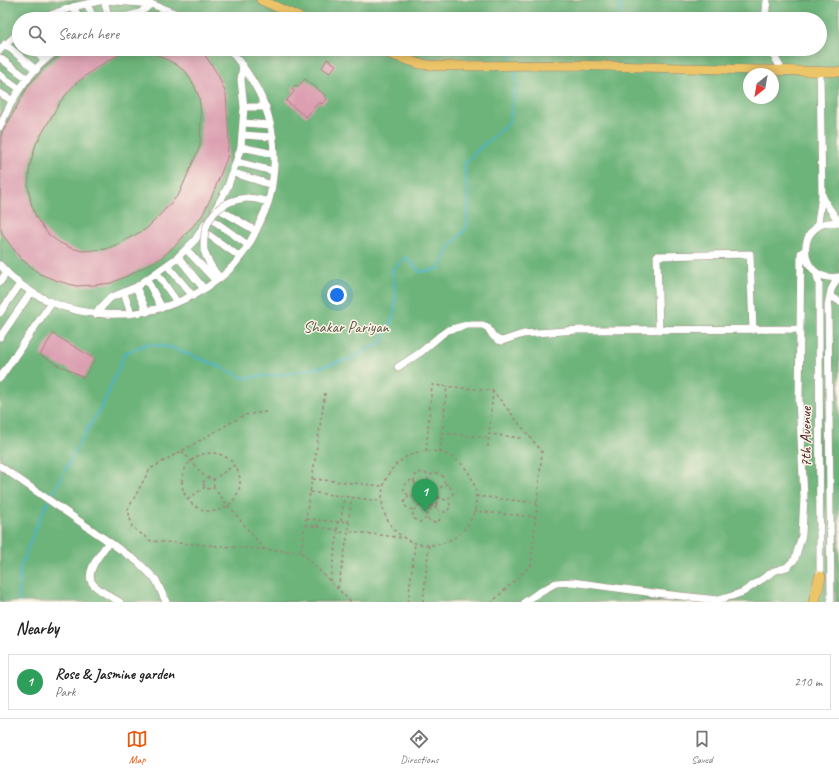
<!DOCTYPE html>
<html lang="en">
<head>
<meta charset="utf-8">
<style>
  :root { --surface:#fff; --page:#f6f6f6; --text:#222; --muted:#767676; --line:#e0e0e0; --accent:#ea580c }
  body { margin:0; font-family:Caveat,sans-serif; background:var(--page); color:var(--text) }
  .compass { position:absolute; left:743px; top:68px; width:36px; height:36px; border-radius:50%; background:var(--surface); box-shadow:0 2px 10px #0003; rotate:211deg }
  .you { position:absolute; left:337px; top:295px; width:14px; height:14px; margin:-10px; border:3px solid #fff; border-radius:50%; background:#1a73e8; box-shadow:0 0 0 6px #1a73e833 }
  .badge { display:grid; place-items:center; width:26px; height:26px; border-radius:50%; background:var(--accent); color:#fff; font-size:13px; font-weight:700 }
  .pin { position:absolute; translate:-50% -33px; filter:drop-shadow(0 1px 2px #0008) }
  .pin::after { content:''; position:absolute; top:21px; width:14px; height:12px; background:inherit; clip-path:polygon(0 0,100% 0,50% 100%) }
  .list { margin:0; padding:0; list-style:none }
  h2 { display:flex; justify-content:space-between; align-items:center; height:52px; margin:0; padding:0 16px; font-size:17px }
  h2 small { font-size:13px; font-weight:400; color:var(--muted) }
  .list li { display:grid; grid-template-columns:26px 1fr auto; gap:12px; align-items:center; box-sizing:border-box; height:56px; margin:0 8px 8px; padding:0 8px; border:1px solid var(--line); border-radius:0px }
  .list b { display:block; font-size:15px; white-space:nowrap }
  .list p { margin:0; font-size:13px; white-space:nowrap; color:var(--muted) }
  .list em { font-size:13px; font-style:normal; color:var(--muted) }
  .icon { flex:none; width:22px; height:22px; fill:none; stroke:currentColor; stroke-width:2; stroke-linecap:round; stroke-linejoin:round }
  .map { position:relative; flex:none; width:839px; height:602px; overflow:hidden }
  .search { position:absolute; background:var(--surface); box-shadow:0 2px 10px #0003; left:12px; right:12px; top:12px; height:44px; display:flex; align-items:center; gap:10px; box-sizing:border-box; padding:0 14px; border-radius:22px; color:var(--muted); font-size:15px }
  .sheet { height:116px; background:var(--surface) }
  nav { display:flex; justify-content:space-around; align-items:center; box-sizing:border-box; height:56px; border-top:1px solid var(--line); background:var(--surface); font-size:11px; color:var(--muted) }
  nav a { display:grid; justify-items:center; gap:2px }
  nav .on { color:var(--accent) }
  .map>svg:first-child { display:block }
  .forest { fill:#6db47a; stroke:#5c6a52; fill-rule:evenodd }
  .lines { fill:none; stroke-linecap:round; stroke-linejoin:round }
  .stream { stroke:#4bb5c9; stroke-width:2 }
  .building { fill:#db9fb1 }
  .minor-casing { stroke:#a0827c; stroke-width:8 }
  .major-casing { stroke:#a0827c; stroke-width:10 }
  .highway-casing { stroke:#a0827c; stroke-width:12 }
  .path { stroke:#a0827c; stroke-width:1.5; stroke-dasharray:3 3; stroke-linecap:butt }
  .minor { stroke:#fff; stroke-width:7 }
  .major { stroke:#edc569; stroke-width:9 }
  .highway { stroke:#edc569; stroke-width:11 }
  .minor-bridge-casing { stroke:#a0827c; stroke-width:8; stroke-linecap:butt }
  .minor-bridge { stroke:#fff; stroke-width:7 }
  .labels { text-anchor:middle; stroke-width:3; stroke-linejoin:round; paint-order:stroke }
  .park-label { font-size:16px; fill:#5c5549; stroke:#fcf5e5 }
  .street-label { font-size:16px; fill:#4a1f2b; stroke:#fcf5e5 }
</style>
</head>
<body>
<div class="map">
<svg width="839" height="602" viewBox="0 0 839 602">
  <rect width="100%" height="100%" fill="#fcf5e5"/>
  <filter id="ink" filterUnits="userSpaceOnUse"><feTurbulence type="fractalNoise" baseFrequency=".025" numOctaves="2"/><feDisplacementMap in="SourceGraphic" scale="8" xChannelSelector="R" yChannelSelector="G"/><feConvolveMatrix kernelMatrix="1 2 1 2 8 2 1 2 1" color-interpolation-filters="sRGB"/></filter>
  <filter id="wash" filterUnits="userSpaceOnUse"><feTurbulence type="fractalNoise" baseFrequency=".012" numOctaves="4" result="noise"/><feDisplacementMap in="SourceGraphic" scale="16" xChannelSelector="R" yChannelSelector="G"/><feGaussianBlur stdDeviation="0.9" result="paint"/><feColorMatrix in="noise" values="0 0 0 0 0 0 0 0 0 0 0 0 0 0 0 0 0 1.4 0 .05"/><feComposite in="paint" operator="in"/></filter>
  <g filter="url(#wash)">
    <rect width="100%" height="100%" fill="#f7e6cd"/>
    <path class="forest" d="M0,0H839V602H0ZM19,19H820V49H19ZM749,74H773V98H749Z"/>
    <g class="lines">
      <path class="stream" d="M620,0V19
        M510,49L512,59
        M19,602L20,569L40,517L90,425L102,407L125,353L147,344L170,347L216,365L244,378L287,374L321,367L353,358L382,342L394,315L396,295L392,270L406,257L420,272L439,269L452,244L467,228L469,199L464,164L481,147L509,123L517,82L515,72"/>
    </g>
    <g id="blocks">
      <path class="building" d="M67,49H135V50L116,56L96,68L75,84L60,102L36,144L30,165L28,186L31,203L36,217L48,234L60,243L71,248L83,251L106,249L118,244L146,229L156,219L179,194L200,146L201,115L199,97L194,85L186,72L175,64L158,55L143,51L144,49H198L205,55L218,75L226,94L229,139L227,158L212,196L202,216L175,246L161,258L129,275L111,283L95,285L76,286L58,281L40,274L21,259L2,234L0,227L1,135L28,86L44,68Z
        M327,59L336,65L330,73L322,68Z
        M305,79L325,95L324,96L327,99L322,104L319,102L306,117L286,101L294,92L292,89L295,85L298,87Z
        M53,334L95,359L84,378L64,367L63,368L40,355Z"/>
    </g>
  </g>
  <g filter="url(#ink)">
    <use href="#blocks" fill-opacity="0" stroke="#a0827c" stroke-width="1"/>
    <g class="lines">
      <g class="minor-casing">
        <path id="minor" d="M104,0L109,19
          M87,4L94,19
          M73,7L80,19
          M58,12L63,19
          M39,19L73,7L104,0L151,4L190,19
          M117,19L140,13L151,4
          M765,19L767,0
          M5,44L36,70
          M33,49L44,60
          M770,49L782,70
          M0,50L19,32
          M0,58L28,79
          M0,75L20,89
          M0,93L13,101
          M244,107H266
          M243,123L271,125
          M0,127C12,96 32,68 59,49
          M243,135L273,137
          M241,147L274,154
          M237,162L273,171
          M234,173L272,185
          M822,195L827,205L839,222
          M247,198L257,199L268,202
          M217,208L256,231
          M214,212L228,186L241,147L244,107L241,80L243,65
          M210,218L248,245
          M839,223C794,216 795,284 839,277
          M816,228L818,223L822,195L820,72
          M202,230L240,257
          M186,249L216,281
          M204,250C207,261 212,269 220,278
          M178,257L204,289
          M0,265C55,329 156,328 220,278C237,265 251,243 260,222C263,216 266,209 268,203C272,191 273,179 274,167C276,119 260,85 229,49
          M167,265L193,296
          M816,272L819,284V298L820,580
          M157,273L177,302
          M147,280L162,308
          M0,282L6,273
          M136,287L147,312
          M124,293L131,314
          M830,296L839,301
          M0,313L20,284
          M95,314L110,298L136,287L178,257L195,240L206,223
          M659,330L657,256L750,254L753,330
          M0,337L31,292
          M398,367L421,352L441,335L448,330L467,325H483L488,328L493,336L498,340L502,341L523,334L578,330L800,329
          M0,378L51,303
          M0,466L138,562L156,580L166,602
          M109,542C102,552 82,574 94,585C101,592 111,597 120,602
          M525,602L538,593L556,583L572,582L654,593L718,600L732,596L743,592L774,571L787,567L795,559L802,535L804,497L799,400L801,253L805,250
          M831,602L828,305L831,290L838,277"/>
      </g>
      <g class="major-casing">
        <path id="major" d="M261,0L303,19
          M375,49L420,64L439,66L570,65L839,72"/>
      </g>
      <g class="highway-casing">
        <path id="highway" d="M814,602L820,577"/>
      </g>
      <path class="path" d="M493,391L489,434L521,438
        M325,393L301,552L351,602
        M266,412L244,415L150,469L128,509L132,527L151,541L301,552
        M442,433L489,438
        M488,447L489,434
        M382 498a47 47 0 1 1 94 0a47 47 0 1 1-94 0Z
        M182,451L206,478
        M426,451L432,385L493,391L542,452L531,565L492,602
        M440,452L447,386
        M182 482a29 29 0 1 1 58 0a29 29 0 1 1-58 0Z
        M428 481a8 8 0 1 1 16 0a8 8 0 1 1-16 0Z
        M203.5 483a5.5 5.5 0 1 1 11 0a5.5 5.5 0 1 1-11 0Z
        M313,479L382,486
        M213,480L234,465
        M414,482V477L418,473L423,472L429,476
        M213,487L264,549
        M420,488L419,493L415,497L409,496L404,491V485L411,480C414,482 418,487 421,488C426,489 431,485 435,491C437,493 438,497 438,500C434,514 412,505 419,492C421,489 426,487 428,484
        M310,492L381,501
        M428,495V487
        M409,496L405,499L404,504L407,508L413,510
        M428,496L430,498L427,500L426,498Z
        M438,496L441,499L447,500L453,494L450,486L446,484L443,485
        M476,496L537,503
        M418,497L426,498
        M430,498L438,499
        M188,499L205,487
        M436,504L437,508L440,512H447L451,506L447,500
        M421,505L418,506L413,511V518L420,522L427,518
        M426,508L427,512
        M427,508L428,500
        M437,508H433L428,511L427,518C431,524 437,524 441,518L440,512
        M474,511L536,517
        M307,519L319,520
        M341,521L344,497
        M348,522L352,498
        M306,525L337,530L338,532L348,533V531L404,538
        M317,527L319,520L338,522
        M337,530L338,522L341,521L348,522L350,524L348,531
        M330,581L338,532
        M338,588L348,533
        M408,602L415,543
        M423,602L429,545"/>
      <use href="#minor" class="minor"/>
      <use href="#major" class="major"/>
      <use href="#highway" class="highway"/>
      <g class="minor-bridge-casing">
        <path id="minor-bridge" d="M204,250C202,220 217,201 247,198"/>
      </g>
      <use href="#minor-bridge" class="minor-bridge"/>
    </g>
  </g>
  <g class="labels">
    <g class="park-label">
      <text x="346" y="332">Shakar Pariyan</text>
    </g>
    <g class="street-label">
      <text transform="translate(805 437) rotate(-90)" y="6">7th Avenue</text>
    </g>
  </g>
</svg>
<svg class="compass" viewBox="-18 -18 36 36"><path d="M0-13l5 13h-10z" fill="#e53935"/><path d="M0 13l5-13h-10z" fill="#767676"/></svg>
<div class="you"></div>
<div class="pin badge" style="left:425px;top:512px;background:#2e9e5b">1</div>
<div class="search"><svg class="icon" aria-label="search" viewBox="0 0 24 24"><circle cx="10" cy="10" r="6"/><path d="M15 15l6 6"/></svg>Search here</div>
</div>
<section class="sheet">
<h2>Nearby<small></small></h2>
<ul class="list">
<li><span class="badge" style="background:#2e9e5b">1</span><div><b>Rose &amp; Jasmine garden</b><p>Park</p></div><em>210 m</em></li>
</ul>
</section>
<nav>
<a class="on"><svg class="icon" aria-label="map" viewBox="0 0 24 24"><path d="M3 6l6-2 6 2 6-2v14l-6 2-6-2-6 2zM9 4v14M15 6v14"/></svg>Map</a>
<a><svg class="icon" aria-label="directions" viewBox="0 0 24 24"><path d="M12 3l9 9-9 9-9-9zM9 14v-3h6M13 9l2 2-2 2"/></svg>Directions</a>
<a><svg class="icon" aria-label="saved" viewBox="0 0 24 24"><path d="M7 4h10v16l-5-4-5 4z"/></svg>Saved</a>
</nav>
</body>
</html>
